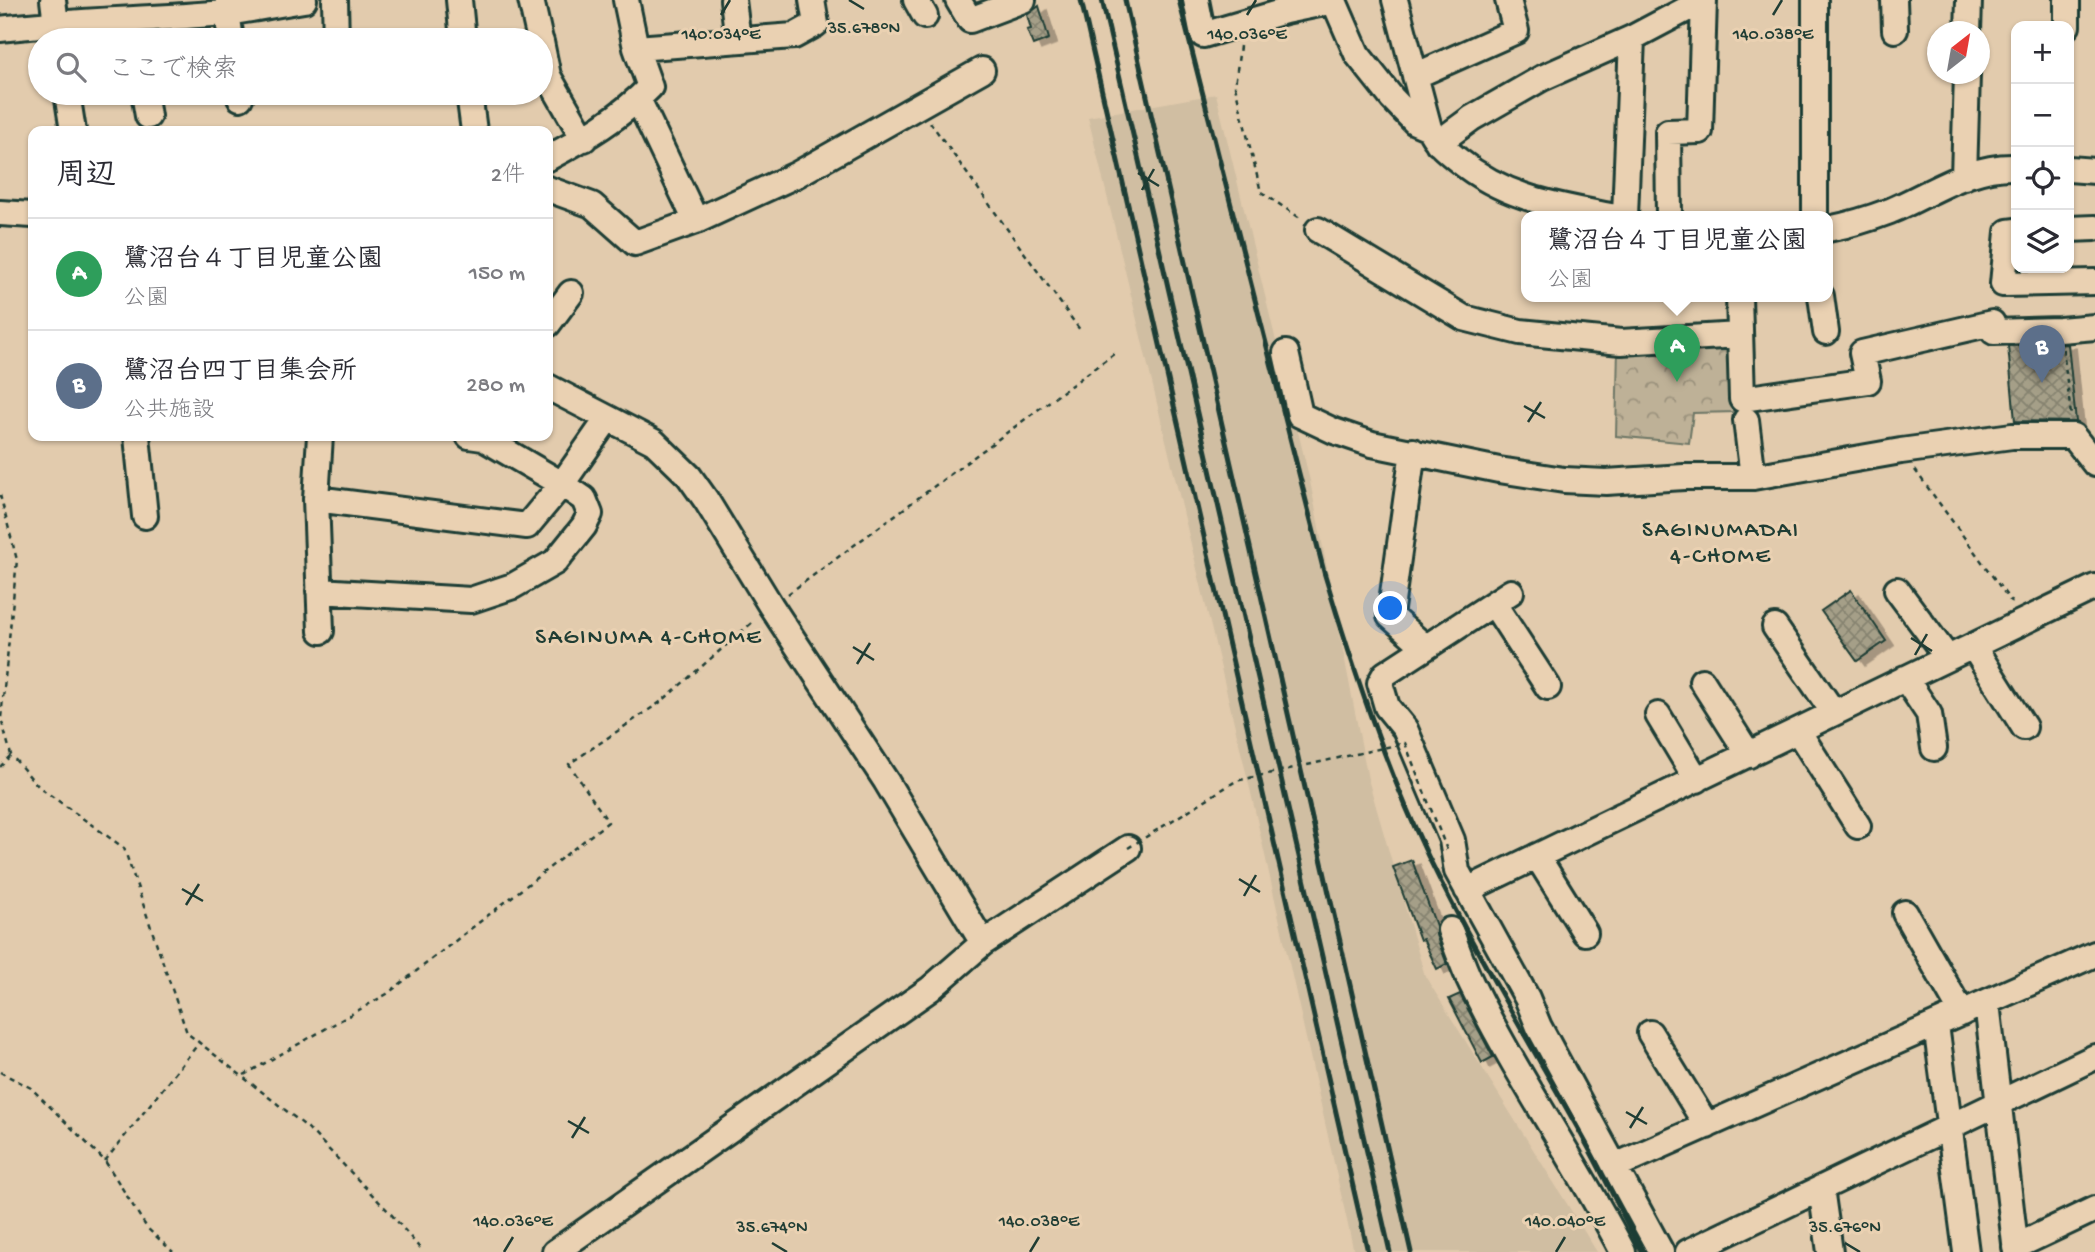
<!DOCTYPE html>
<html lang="ja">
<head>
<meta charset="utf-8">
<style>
  :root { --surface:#fff; --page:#f7f7f7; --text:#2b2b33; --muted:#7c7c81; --line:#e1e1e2; --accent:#ea580c }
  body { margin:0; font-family:"Gochi Hand","Klee One",sans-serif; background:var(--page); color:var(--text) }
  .controls { position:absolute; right:21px; top:21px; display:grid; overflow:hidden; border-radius:14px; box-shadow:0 2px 5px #0004 }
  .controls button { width:63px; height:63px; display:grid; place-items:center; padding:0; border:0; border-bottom:2px solid var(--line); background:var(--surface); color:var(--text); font:35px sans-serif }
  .compass { position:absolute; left:1927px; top:21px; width:63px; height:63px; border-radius:50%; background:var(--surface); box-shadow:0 2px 5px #0004; rotate:31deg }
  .you { position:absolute; left:1391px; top:609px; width:24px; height:24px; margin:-18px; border:5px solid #fff; border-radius:50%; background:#1a73e8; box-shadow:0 0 0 10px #1a73e833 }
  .badge { display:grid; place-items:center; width:46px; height:46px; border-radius:50%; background:var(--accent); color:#fff; font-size:23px; font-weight:700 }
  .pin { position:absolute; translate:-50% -58px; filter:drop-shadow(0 2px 4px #0008) }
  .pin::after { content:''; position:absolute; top:37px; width:24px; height:21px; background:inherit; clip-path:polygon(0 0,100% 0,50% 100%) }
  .popup { position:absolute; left:1521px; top:211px; width:312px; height:91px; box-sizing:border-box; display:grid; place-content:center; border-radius:14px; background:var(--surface); filter:drop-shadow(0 2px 5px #0005); font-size:23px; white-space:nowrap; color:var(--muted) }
  .popup b { font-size:26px; color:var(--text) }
  .popup::after { content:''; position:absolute; left:50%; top:100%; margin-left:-14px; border:14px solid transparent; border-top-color:var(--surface) }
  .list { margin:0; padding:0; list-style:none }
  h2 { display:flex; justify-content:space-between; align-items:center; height:91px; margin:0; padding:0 28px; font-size:30px }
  h2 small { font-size:23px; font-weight:400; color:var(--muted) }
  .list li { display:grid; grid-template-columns:46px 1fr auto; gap:21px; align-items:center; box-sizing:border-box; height:112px; padding:0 28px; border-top:2px solid var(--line) }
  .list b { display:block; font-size:26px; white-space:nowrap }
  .list p { margin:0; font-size:23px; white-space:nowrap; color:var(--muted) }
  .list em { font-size:23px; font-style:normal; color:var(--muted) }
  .icon { flex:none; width:38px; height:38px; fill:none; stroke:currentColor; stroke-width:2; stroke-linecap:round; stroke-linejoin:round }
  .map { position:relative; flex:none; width:2095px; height:1252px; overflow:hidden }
  .search { position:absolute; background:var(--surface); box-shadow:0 2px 5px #0004; left:28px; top:28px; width:525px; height:77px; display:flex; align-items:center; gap:18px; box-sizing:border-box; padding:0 24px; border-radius:38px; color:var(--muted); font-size:26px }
  .panel { position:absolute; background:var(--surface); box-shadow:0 2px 5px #0004; left:28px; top:126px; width:525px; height:315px; border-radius:14px }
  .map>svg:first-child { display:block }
  .built { fill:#d0bea2 }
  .park { fill:url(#park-crowns); stroke:#6e7766; stroke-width:2 }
  .building { fill:url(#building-cross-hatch); stroke:#1f3d34; stroke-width:2; filter:url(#shadow) }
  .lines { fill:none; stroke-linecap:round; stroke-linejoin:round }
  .minor-casing { stroke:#1f3d34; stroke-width:30 }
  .path { stroke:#1f3d34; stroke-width:2.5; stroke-dasharray:5 5; stroke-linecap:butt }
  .minor { stroke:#ead1b2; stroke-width:24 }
  .rail { stroke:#1f3d34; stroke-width:5 }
  .path-bridge { stroke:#1f3d34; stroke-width:2.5; stroke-dasharray:5 5; stroke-linecap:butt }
  .ticks { fill:none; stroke:#1f3d34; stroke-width:2.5 }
  .labels { text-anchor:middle; stroke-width:6; stroke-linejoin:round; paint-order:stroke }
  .neighbourhood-label { font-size:23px; letter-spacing:2px; fill:#1f3d34; stroke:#ead1b2 }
  .ticks-label { font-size:18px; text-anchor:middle; fill:#1f3d34; stroke:#ead1b2; stroke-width:6; stroke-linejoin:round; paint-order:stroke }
</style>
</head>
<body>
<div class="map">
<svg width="2095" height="1252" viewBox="0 0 2095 1252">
  <defs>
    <pattern id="park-crowns" width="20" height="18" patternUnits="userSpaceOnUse" patternTransform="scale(1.75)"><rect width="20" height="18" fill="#beb197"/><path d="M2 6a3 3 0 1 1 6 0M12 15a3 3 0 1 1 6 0" fill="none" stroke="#9a917c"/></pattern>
    <pattern id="building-cross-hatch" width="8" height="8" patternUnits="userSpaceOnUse" patternTransform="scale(1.75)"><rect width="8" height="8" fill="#a59f88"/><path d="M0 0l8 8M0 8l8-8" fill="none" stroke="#868370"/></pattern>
    <filter id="shadow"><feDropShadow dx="8" dy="4.5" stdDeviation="0" flood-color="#0004"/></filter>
  </defs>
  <rect width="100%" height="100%" fill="#e2cbad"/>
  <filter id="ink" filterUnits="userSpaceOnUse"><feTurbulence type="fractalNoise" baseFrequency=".0143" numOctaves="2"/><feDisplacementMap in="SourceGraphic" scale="14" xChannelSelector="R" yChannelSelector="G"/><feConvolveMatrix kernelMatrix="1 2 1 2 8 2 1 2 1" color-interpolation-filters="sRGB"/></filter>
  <g filter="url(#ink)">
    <path class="built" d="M1216,94L1310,481L1368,779L1425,976L1597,1252H1354L1251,793L1088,117Z"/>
    <path class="park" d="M1728,346L1734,353L1737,412L1693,413L1689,443L1616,436L1618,347Z"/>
    <path class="building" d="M1039,6L1049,39L1033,45L1027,30L1031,29L1027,15Z
      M2068,344L2076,422L2015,421L2008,346Z
      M1851,590L1886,641L1857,661L1821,611Z
      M1412,860L1436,926V935L1447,964L1437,969L1423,939L1420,940L1393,867Z
      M1460,994L1493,1057L1482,1063L1449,999Z"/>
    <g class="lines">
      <g class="minor-casing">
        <path id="minor" d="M53,0L58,40
          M228,0L227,12L231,40
          M335,0L336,40
          M459,0L463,40
          M531,0L540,40
          M733,0L738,40
          M916,0L925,16
          M958,0L970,20L1023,0
          M1196,0L1203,35L1285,11L1334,1L1357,54L1392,98L1415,122L1429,128
          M1395,0L1429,128C1435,142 1446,150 1458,160C1505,198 1553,205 1611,216
          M1815,0V216
          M1894,0L1895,30
          M2067,26V0
          M0,29C74,20 149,20 224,13C251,10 277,4 304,0
          M1968,32L1969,0
          M541,42L548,76L584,139
          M636,48L794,36L816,24L812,0
          M1415,76L1516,31L1508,0
          M67,93L73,131
          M144,93L148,116
          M239,93L240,98
          M469,93L474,131
          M638,99L696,221
          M1438,143L1472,118L1542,78L1632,38L1704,0
          M548,158C584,139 621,117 650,87L636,48L626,0
          M2069,169L2095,171
          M1964,177L1967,74
          M548,189L592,205L635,243L696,221L796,175L982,70
          M0,213L33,215
          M1625,216L1632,38
          M1669,216L1668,132L1700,131L1704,0
          M1828,229C1849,225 1869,219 1890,211C1931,194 1970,165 2016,167
          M2069,229L2095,228
          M1318,230L1464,318L1520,332L1621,342L1740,335
          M2016,231L2008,232L2003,284L2095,282
          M1739,296L1742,399L1868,381L1862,353L1992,323L1994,332L2060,330L2095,327
          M1821,296L1826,332
          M548,324L571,293
          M1286,353L1300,415L1334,431L1372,444L1499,470L1564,480L1606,482L1684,477H1753L1901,451L2012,436H2073L2095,464
          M548,387L654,442L689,476L706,500L771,606L886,781L983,943
          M1746,420L1753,477
          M137,436L145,516
          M320,436L316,499L321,631
          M1413,451L1390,616L1425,647
          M316,499L527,526L562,484L608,418
          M1897,590L1947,657
          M319,591L471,600L513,586L555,562L584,526L590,514L584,499L562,484L483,438L469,436
          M1511,592L1385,674L1380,683L1387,707L1405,729L1452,840L1457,871L1527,998L1539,1027L1661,1252
          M1494,604L1548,687
          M1775,627L1834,713
          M1973,646L2024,727
          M1905,678L1929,714L1934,748
          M1702,681L1749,755
          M1658,715L1697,780
          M1798,731L1858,826
          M1537,856L1585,933
          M1467,890L2095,587
          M1905,913L1962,1013
          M1450,930C1457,948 1463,967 1472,985C1517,1077 1576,1161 1623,1252
          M1987,1003L2016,1252
          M1936,1025L1966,1252
          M1650,1033L1707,1126
          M1613,1167L2095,954
          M1821,1188L1830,1252
          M2015,1247L2095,1209
          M555,1252L930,989L983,943L1128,848
          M1688,1252L2095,1057"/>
      </g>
      <path class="path" d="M1240,46L1235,86L1261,192L1300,218
        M930,122L1080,330
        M2063,349L2071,415
        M1915,470L2012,603
        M0,495L17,560L1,718L11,755L39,787L124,848L187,1033L308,1128L391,1214L423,1252
        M788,594L1115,353
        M0,767L11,755
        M0,1072L31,1088L105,1161L147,1228L173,1252
        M244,1075L387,994L608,822L569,764L662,701L755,620
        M105,1161L199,1043"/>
      <use href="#minor" class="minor"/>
      <path class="rail" d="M1081,0L1368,1252
        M1102,0L1390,1252
        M1125,0L1411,1252
        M1179,0L1324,572C1353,668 1385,765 1428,856C1476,955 1533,1047 1586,1143C1606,1179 1623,1216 1642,1252"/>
      <path class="path-bridge" d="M1128,848L1236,781L1405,743L1447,850"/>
    </g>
  </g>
  <path class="ticks" d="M849,0L864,9M721,15L730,0M1247,15L1256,0M1773,15L1782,0M1138,173L1159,186M1142,190L1154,169M1524,406L1545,418M1528,422L1541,402M1911,638L1932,651M853,647L874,660M1915,655L1927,634M857,664L870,643M1239,879L1260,892M182,889L203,901M1244,896L1256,875M186,905L199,884M1626,1112L1647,1124M568,1121L589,1133M1630,1128L1643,1107M572,1138L585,1117M772,1243L787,1252M1845,1243L1860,1252M504,1252L513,1237M1030,1252L1039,1237M1556,1252L1565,1237"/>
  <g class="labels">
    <g class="neighbourhood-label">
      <text x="1721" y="536">SAGINUMADAI<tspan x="1721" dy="26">4-CHOME</tspan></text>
      <text x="649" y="643">SAGINUMA 4-CHOME</text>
    </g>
  </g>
  <g class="ticks-label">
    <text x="864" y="33">35.678°N</text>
    <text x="1247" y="39">140.036°E</text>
    <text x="1773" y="39">140.038°E</text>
    <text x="721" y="39">140.034°E</text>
    <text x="513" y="1226">140.036°E</text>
    <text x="1039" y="1226">140.038°E</text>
    <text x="1565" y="1226">140.040°E</text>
    <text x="772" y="1232">35.674°N</text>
    <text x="1845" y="1232">35.676°N</text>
  </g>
</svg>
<div class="controls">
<button>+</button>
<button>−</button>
<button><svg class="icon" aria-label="locate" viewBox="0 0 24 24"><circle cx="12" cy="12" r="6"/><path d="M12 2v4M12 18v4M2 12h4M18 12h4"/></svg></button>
<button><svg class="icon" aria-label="layers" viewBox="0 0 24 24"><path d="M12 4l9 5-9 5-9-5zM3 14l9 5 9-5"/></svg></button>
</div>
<svg class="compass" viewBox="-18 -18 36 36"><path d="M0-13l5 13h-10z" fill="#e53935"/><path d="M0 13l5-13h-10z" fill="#7c7c81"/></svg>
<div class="you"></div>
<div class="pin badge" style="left:1677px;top:382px;background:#2e9e5b">A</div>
<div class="popup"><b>鷺沼台４丁目児童公園</b>公園</div>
<div class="pin badge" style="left:2042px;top:383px;background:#5c6f8a">B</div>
<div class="search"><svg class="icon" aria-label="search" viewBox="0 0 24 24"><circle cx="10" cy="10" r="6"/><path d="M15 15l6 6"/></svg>ここで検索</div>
<section class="panel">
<h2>周辺<small>2件</small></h2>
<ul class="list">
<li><span class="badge" style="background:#2e9e5b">A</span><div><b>鷺沼台４丁目児童公園</b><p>公園</p></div><em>150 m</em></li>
<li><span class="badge" style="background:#5c6f8a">B</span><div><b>鷺沼台四丁目集会所</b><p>公共施設</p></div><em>280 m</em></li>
</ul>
</section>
</div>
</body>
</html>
